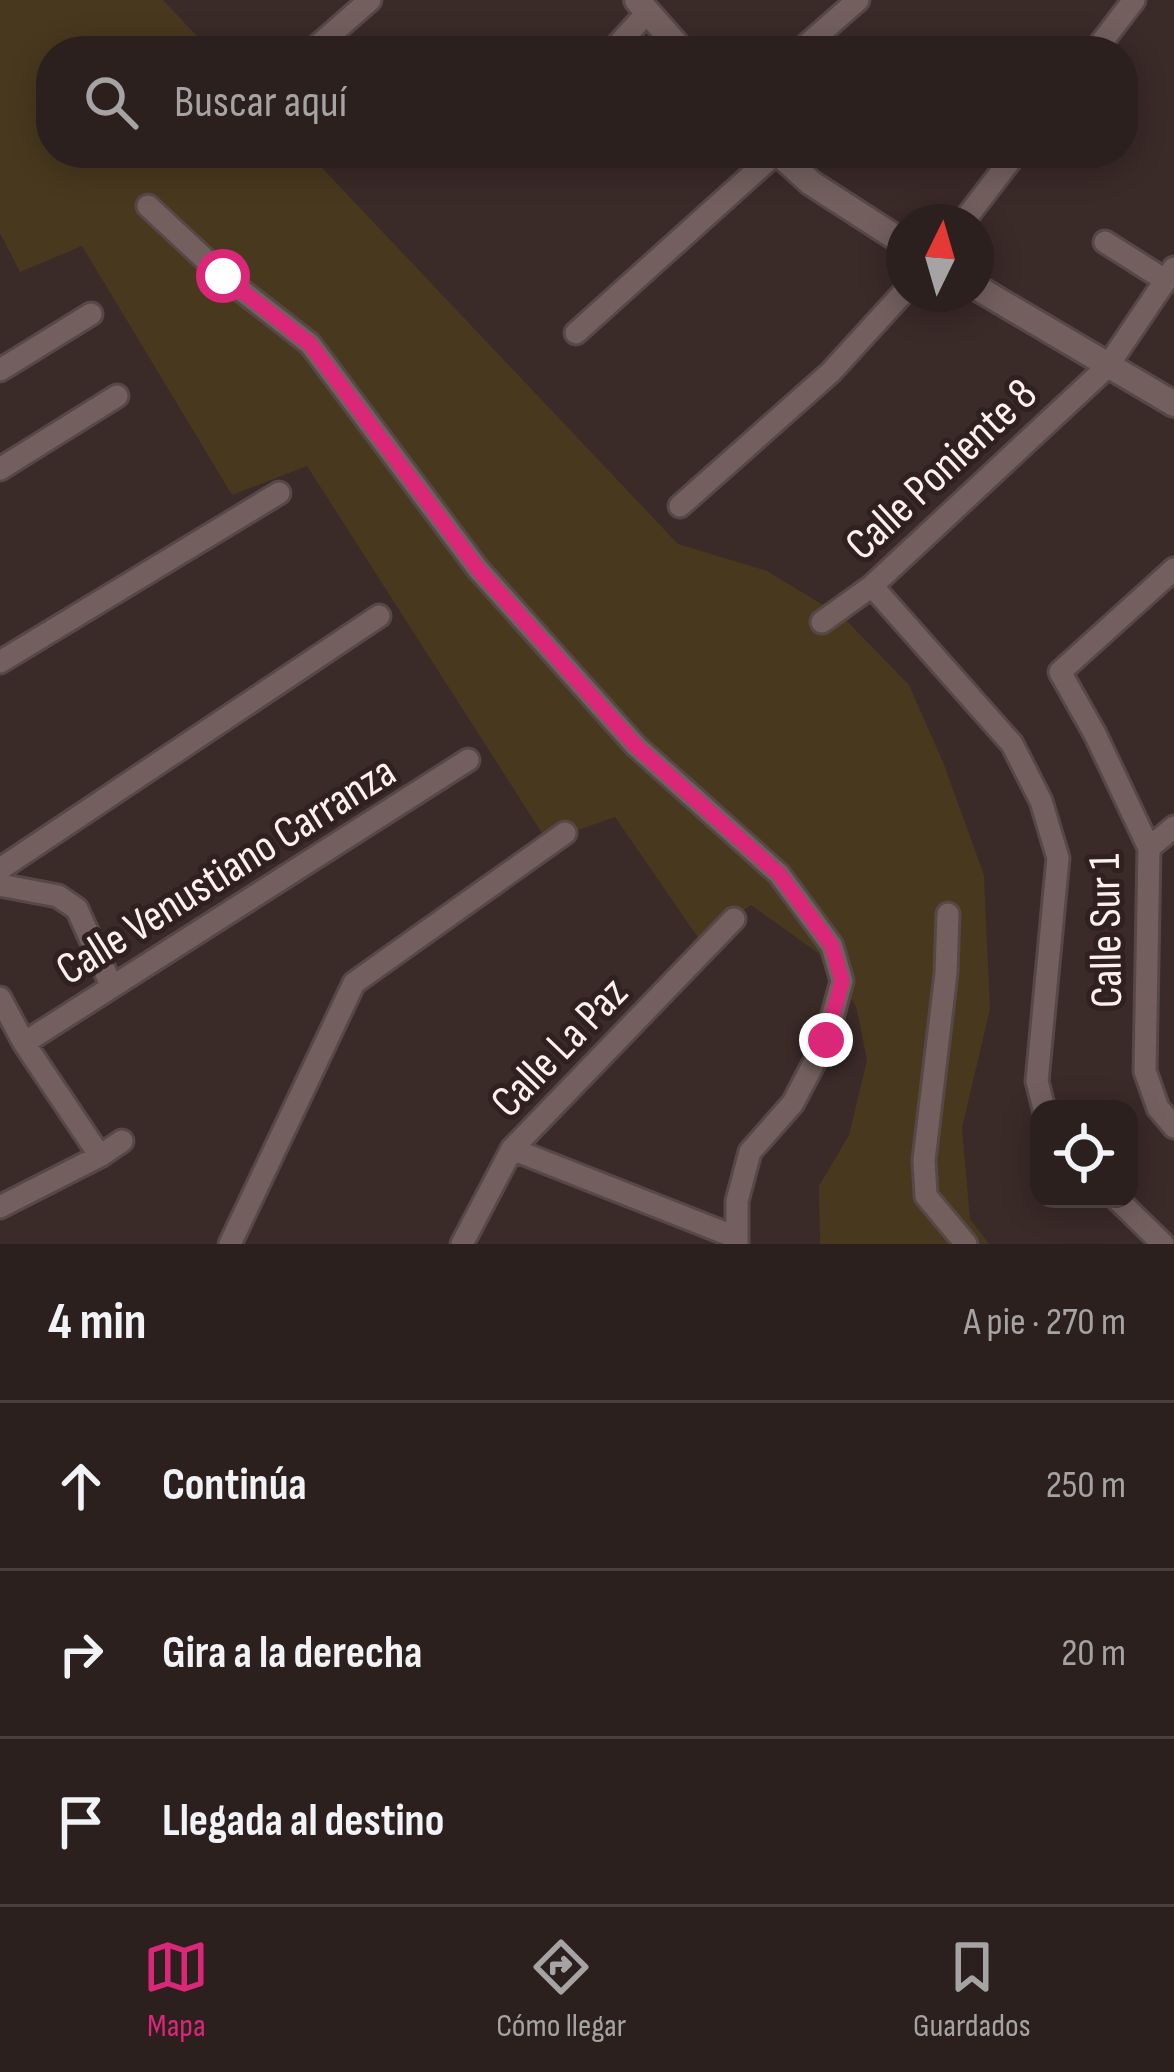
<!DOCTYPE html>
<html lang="es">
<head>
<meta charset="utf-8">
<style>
  :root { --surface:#2c201e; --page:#342827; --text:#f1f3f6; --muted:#a6a3a4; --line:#483e3c; --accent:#db2777 }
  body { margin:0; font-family:"Sofia Sans Condensed",sans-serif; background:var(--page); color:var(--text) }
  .controls { position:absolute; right:36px; bottom:36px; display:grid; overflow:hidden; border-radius:24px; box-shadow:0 6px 30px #0003 }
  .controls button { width:108px; height:108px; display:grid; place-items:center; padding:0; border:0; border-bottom:3px solid var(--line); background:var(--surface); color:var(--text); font:60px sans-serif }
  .compass { position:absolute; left:886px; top:204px; width:108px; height:108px; border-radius:50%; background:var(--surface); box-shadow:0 6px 30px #0003; rotate:5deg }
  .stop { position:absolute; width:36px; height:36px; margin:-27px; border:9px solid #db2777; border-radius:50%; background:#fff }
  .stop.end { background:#db2777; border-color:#fff; box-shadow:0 3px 12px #0008 }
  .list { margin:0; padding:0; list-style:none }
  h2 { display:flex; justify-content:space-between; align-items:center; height:156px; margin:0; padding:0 48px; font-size:51px }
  h2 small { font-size:39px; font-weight:400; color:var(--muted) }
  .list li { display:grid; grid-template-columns:78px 1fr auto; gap:36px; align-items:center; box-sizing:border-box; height:168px; padding:0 48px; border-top:3px solid var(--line) }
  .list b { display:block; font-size:45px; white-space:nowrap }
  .list em { font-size:39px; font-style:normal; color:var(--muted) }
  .icon { flex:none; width:66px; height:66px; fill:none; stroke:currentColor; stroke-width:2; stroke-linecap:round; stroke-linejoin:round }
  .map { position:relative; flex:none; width:1174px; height:1244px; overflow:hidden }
  .search { position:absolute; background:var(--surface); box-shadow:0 6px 30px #0003; left:36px; right:36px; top:36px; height:132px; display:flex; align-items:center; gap:30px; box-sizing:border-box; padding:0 42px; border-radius:48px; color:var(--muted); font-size:45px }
  .sheet { height:660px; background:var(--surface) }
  nav { display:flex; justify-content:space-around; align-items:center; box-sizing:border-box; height:168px; border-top:3px solid var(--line); background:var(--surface); font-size:33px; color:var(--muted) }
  nav a { display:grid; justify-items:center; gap:6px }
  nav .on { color:var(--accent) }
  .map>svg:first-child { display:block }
  .grass { fill:#48381e }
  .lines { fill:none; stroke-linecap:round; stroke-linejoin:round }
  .minor-casing { stroke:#564846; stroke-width:27 }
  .tertiary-casing { stroke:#564846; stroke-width:30 }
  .minor { stroke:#73605e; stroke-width:21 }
  .tertiary { stroke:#73605e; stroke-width:24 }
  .route { stroke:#db2777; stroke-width:15 }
  .labels { text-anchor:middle; stroke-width:10; stroke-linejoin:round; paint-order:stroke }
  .street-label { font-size:45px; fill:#fcf1ef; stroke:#30201e }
</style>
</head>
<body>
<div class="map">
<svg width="1174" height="1244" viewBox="0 0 1174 1244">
  <rect width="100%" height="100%" fill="#3a2a28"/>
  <path class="grass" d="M0,0H163L211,51H51V153H308L678,544L767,571L843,617L909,685L943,762L984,875L990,1009L962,1128L970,1219L989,1244H820L819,1186L849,1135L867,1060L856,1006L818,953L751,905L701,942L615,817L547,841L307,466L232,495L82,246L20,272L0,233Z"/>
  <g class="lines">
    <g class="minor-casing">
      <path id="minor" d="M312,51L370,0
        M612,51L647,13
        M800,51L858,0
        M1095,51L1134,0
        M148,206L223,276L310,344L478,569L636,746L779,874L832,946L842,981L826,1040L793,1103L750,1152L737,1201V1244
        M963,222L1016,153
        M1105,242L1165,280
        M576,333L776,153
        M0,370L91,314
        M0,469L117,396
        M680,506L831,372L904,292
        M1174,569L1060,672L1095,734L1149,848L1145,1071L1158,1108L1174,1127
        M872,586L1012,744L1041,801L1058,858L1037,1081L1044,1109
        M822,622L872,586L1107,367L1174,268
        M0,662L279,493
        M1149,848L1174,827
        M0,869L379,616
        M0,885L58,896L77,909L112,987
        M948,914L946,973L924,1160L926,1196L966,1244
        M0,998L24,1043L100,1156
        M24,1043L468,760
        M512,1149L735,1237
        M1117,1199L1163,1244
        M0,1207L100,1156L122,1141
        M230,1244L354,983L565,833
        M462,1244L512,1149L734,919"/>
    </g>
    <g class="tertiary-casing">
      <path id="tertiary" d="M637,0L682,51
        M778,153L811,183L904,243
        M976,287L1174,404"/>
    </g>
    <use href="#minor" class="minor"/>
    <use href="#tertiary" class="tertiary"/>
  </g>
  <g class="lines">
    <path class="route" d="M223,276L310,344L478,569L636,746L779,874L832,946L842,981L826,1040"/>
  </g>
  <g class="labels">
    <g class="street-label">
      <text transform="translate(940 468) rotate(-43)" y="16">Calle Poniente 8</text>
      <text transform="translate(225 869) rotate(-32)" y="16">Calle Venustiano Carranza</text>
      <text transform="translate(1104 931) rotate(-91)" y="16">Calle Sur 1</text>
      <text transform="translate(558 1046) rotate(-46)" y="16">Calle La Paz</text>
    </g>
  </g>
</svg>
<div class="controls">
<button><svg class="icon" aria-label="locate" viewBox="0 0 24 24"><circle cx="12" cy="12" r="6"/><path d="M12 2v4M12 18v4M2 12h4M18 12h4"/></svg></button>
</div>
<svg class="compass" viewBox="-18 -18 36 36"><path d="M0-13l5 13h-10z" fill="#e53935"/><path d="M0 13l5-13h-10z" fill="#a6a3a4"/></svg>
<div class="stop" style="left:223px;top:276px"></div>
<div class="stop end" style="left:826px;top:1040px"></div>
<div class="search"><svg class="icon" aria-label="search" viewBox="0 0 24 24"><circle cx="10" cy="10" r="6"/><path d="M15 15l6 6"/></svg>Buscar aquí</div>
</div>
<section class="sheet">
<h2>4 min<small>A pie · 270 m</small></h2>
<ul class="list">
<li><svg class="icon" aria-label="ahead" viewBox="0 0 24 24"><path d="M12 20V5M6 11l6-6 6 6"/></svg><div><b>Continúa</b></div><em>250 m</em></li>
<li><svg class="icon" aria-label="right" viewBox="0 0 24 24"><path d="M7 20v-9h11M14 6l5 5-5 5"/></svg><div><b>Gira a la derecha</b></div><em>20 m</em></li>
<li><svg class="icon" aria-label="arrive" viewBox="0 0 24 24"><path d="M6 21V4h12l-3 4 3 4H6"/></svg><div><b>Llegada al destino</b></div></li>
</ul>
</section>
<nav>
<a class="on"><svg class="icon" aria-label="map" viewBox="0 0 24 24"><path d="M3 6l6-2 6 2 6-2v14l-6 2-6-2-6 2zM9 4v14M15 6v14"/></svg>Mapa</a>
<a><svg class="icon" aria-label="directions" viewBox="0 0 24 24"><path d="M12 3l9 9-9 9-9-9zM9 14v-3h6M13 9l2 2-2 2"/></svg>Cómo llegar</a>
<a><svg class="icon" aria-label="saved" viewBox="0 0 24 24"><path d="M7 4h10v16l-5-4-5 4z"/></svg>Guardados</a>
</nav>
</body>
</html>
